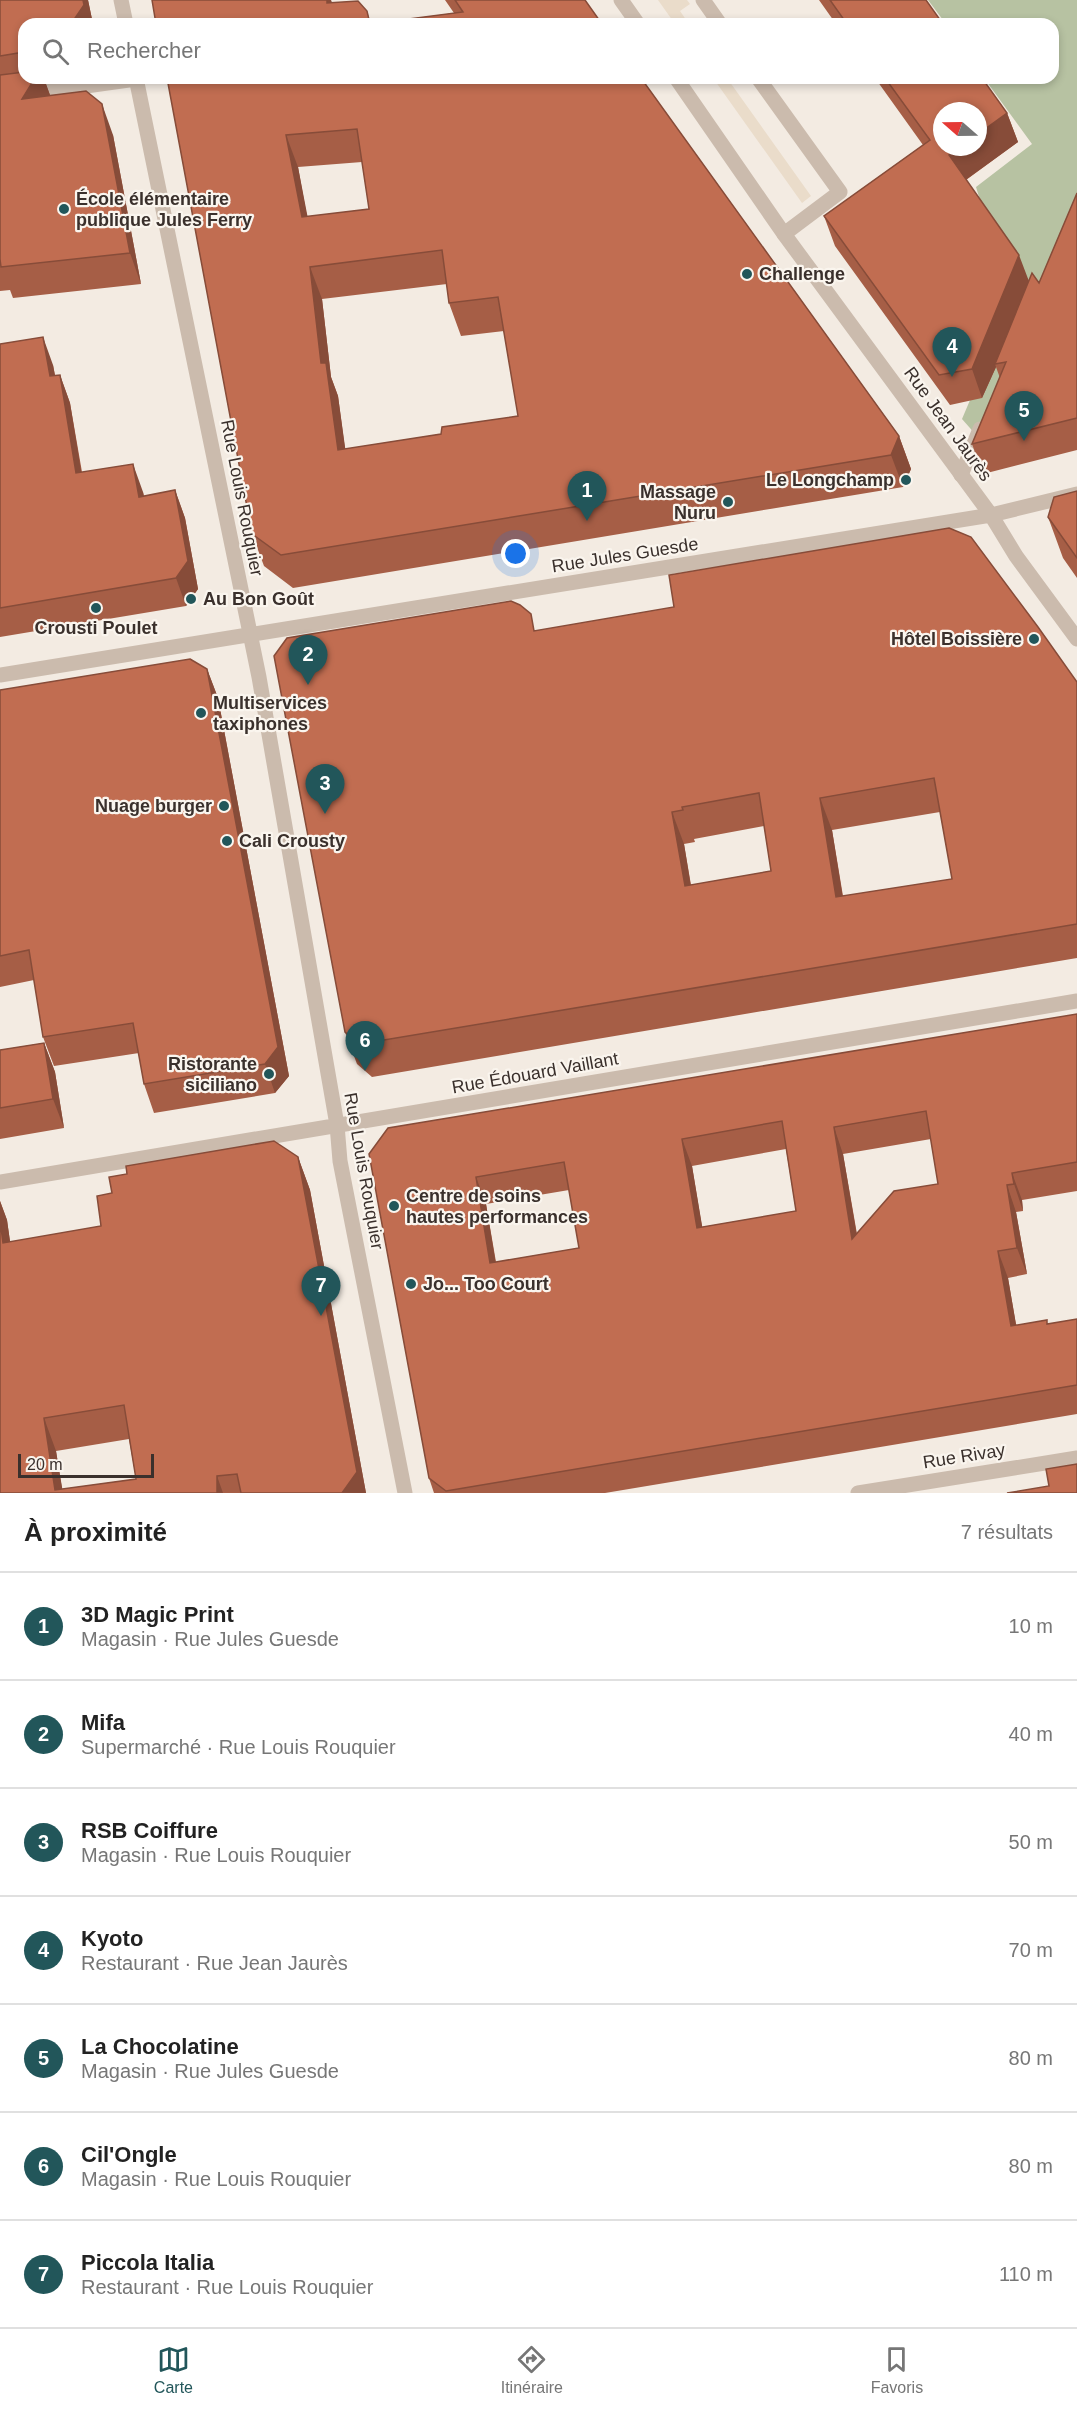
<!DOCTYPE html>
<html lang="fr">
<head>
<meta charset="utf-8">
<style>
  :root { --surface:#fff; --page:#f2f2f2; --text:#222; --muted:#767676; --line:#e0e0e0; --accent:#22565a }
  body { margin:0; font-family:Helvetica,sans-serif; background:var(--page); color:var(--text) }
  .compass { position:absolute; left:933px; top:102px; width:54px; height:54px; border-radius:50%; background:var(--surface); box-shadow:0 3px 9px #0003; rotate:290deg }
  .scale { position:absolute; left:18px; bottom:15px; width:136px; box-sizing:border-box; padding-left:6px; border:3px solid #3a302c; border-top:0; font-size:16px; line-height:21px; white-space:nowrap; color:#3a302c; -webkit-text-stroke:4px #faf5ee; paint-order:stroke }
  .you { position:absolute; left:516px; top:554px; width:21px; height:21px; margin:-15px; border:4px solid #fff; border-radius:50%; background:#1a73e8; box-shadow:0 0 0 9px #1a73e833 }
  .badge { display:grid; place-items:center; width:39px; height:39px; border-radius:50%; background:var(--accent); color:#fff; font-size:20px; font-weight:700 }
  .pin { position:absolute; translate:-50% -50px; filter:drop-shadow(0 2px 3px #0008) }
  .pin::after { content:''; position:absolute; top:32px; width:21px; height:18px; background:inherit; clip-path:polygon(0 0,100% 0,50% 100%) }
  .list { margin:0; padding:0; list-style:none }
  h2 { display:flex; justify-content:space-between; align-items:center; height:78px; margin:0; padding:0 24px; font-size:26px }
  h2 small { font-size:20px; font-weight:400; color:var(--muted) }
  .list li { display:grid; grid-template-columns:39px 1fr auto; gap:18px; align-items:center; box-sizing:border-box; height:108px; padding:0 24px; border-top:2px solid var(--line) }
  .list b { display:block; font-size:22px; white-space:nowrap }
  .list p { margin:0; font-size:20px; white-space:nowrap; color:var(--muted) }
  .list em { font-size:20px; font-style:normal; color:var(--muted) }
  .icon { flex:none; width:33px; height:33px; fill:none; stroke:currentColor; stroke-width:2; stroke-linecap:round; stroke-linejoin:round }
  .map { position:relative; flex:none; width:1077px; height:1493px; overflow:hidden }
  .search { position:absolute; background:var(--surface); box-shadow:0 3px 9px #0003; left:18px; right:18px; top:18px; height:66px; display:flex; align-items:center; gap:15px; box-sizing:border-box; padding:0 21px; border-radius:18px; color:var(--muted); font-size:22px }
  .sheet { height:834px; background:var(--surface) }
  nav { display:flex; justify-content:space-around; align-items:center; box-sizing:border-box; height:84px; border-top:2px solid var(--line); background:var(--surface); font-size:16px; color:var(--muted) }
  nav a { display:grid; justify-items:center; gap:3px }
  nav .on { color:var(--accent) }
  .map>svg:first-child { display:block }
  .green { fill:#b7c2a2 }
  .plaza { fill:#eadcca }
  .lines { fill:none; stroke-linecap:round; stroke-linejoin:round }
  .service { stroke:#cbbbad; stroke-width:15 }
  .minor { stroke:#cbbbad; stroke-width:15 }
  .wall { fill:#a65e46; fill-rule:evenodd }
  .shaded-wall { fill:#874c39 }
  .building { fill:#c16d51; stroke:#874c39; stroke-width:1.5; fill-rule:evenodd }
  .poi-dot { fill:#22565a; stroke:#faf5ee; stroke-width:2 }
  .labels { text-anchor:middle; stroke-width:4.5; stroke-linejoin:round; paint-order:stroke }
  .poi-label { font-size:18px; font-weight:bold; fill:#3a302c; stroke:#faf5ee; text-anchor:start }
  .street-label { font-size:18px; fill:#3a302c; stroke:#faf5ee }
</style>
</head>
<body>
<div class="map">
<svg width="1077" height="1493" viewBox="0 0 1077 1493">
  <rect width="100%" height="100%" fill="#f3ebe2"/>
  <path class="green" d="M928,0H1077V248L992,453L962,419L1023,275L987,223L976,187L1032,144L984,78H1053V24H946Z"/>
  <path class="plaza" d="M658,0H687L690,4L680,11L689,24H675Z
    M713,78H727L811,196L802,203Z"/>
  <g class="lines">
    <path class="service" d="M703,0L720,24
      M758,78L840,192L784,234
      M0,98L136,79
      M961,475L980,429"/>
    <path class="minor" d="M121,0L126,24
      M621,0L638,24
      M136,78L259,677L337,1125L340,1161L405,1493
      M676,78L784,234L991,515L1016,556L1077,639
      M0,675L991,515L1077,494
      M0,1182L1077,1001
      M858,1493L1077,1458"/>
  </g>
  <path class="wall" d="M0,0H88L93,24H24V78H67L45,82L50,95L113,135L141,284L13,298L10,290L0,291Z
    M445,0H585L602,24H156L332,3L367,11L371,24L454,13Z
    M819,0H926L943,24H836Z
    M167,78H641L899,436L911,469L903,487L293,588L264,566L252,534ZM362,162L369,209L307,217L298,167ZM447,284L449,303L461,336L504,331L518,416L441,434L345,449L338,396L331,377L322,299Z
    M875,78H982L1007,113L1018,142L966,180L1029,281L1039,283L1077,193V450L983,474L972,444L1000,378L996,367L982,398L950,405L835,246L824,216L923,145Z
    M0,344L53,365L55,375H60L70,403L82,472L143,492L144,496L175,490L185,518L198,589L186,606L0,637Z
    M1077,491V578L1063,558L1048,517Z
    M537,630L1077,682V958L372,1077L357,1064L345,1032ZM940,812L952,879L843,896L832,830ZM764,826L771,871L691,885L684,844L695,842L694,839Z
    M207,669L218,698L289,1076L275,1093L154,1113L144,1084L139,1053L54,1066L43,1037L34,980L0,987V690Z
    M1077,1014V1191L1022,1200L1023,1211L1016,1212L1027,1274L1008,1278L1016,1325L1048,1324L1077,1319V1414L605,1493H434L429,1478L369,1154ZM931,1139L938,1184L857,1234L843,1154ZM786,1149L796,1211L702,1227L692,1166ZM569,1190L579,1248L496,1262L486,1204Z
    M44,1043L55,1072L64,1128L0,1139V1050Z
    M298,1157L310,1190L366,1493H0V1201L7,1220L10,1242L101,1226ZM129,1439L136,1479L62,1489L56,1451Z"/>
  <path class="shaded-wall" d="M83,0H88L93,24H71Z
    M327,0H331L336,12L327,3Z
    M35,78H44L52,101L22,99Z
    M102,104L113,135L141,284L130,253Z
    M1007,113L1018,142L960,184L949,155L960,147H978V134Z
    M286,135L298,167L314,250L302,217Z
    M1019,255L1030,284L995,364L996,367L982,398L972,369Z
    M310,267L322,299L331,377L338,396L350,483L338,450L321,363Z
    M43,337L53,365L60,404L50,376Z
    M60,375L70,403L86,501L76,473Z
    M899,436L911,469L903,487L891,455Z
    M133,464L143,492L149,525L139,497Z
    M175,490L185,518L198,589L186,606L176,578Z
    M207,669L218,698L289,1076L275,1093L265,1064Z
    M820,798L832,830L848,930L836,897Z
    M672,812L684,844L696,918L685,886Z
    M44,1043L55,1072L64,1128L53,1099Z
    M834,1127L843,1154L862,1266L852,1239Z
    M682,1139L692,1166L707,1255L697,1228Z
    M298,1157L310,1190L366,1493H342Z
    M1012,1173L1022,1200L1023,1211L1014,1184Z
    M476,1177L486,1204L500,1289L490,1263Z
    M1007,1185L1016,1212L1027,1274L1017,1248Z
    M0,1201L7,1220L15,1276L3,1243L0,1220Z
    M998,1251L1008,1278L1021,1353L1011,1326Z
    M44,1418L56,1451L63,1493L55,1490Z
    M217,1476L223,1493H217Z"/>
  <path class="building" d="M0,0H83L84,5L71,24H24V52L0,56Z
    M152,0H327V3L358,1L367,11L370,24H156Z
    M455,0H585L602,24H370L463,12Z
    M830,0H926L943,24H847Z
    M24,72V78H35L22,99L86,91L102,104L130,253L1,267L0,259V75Z
    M167,78H641L899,436L891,455L281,555L252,534ZM357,129L369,209L302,217L286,135ZM442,250L449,303L498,297L518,416L442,427L441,434L338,450L326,363H321L310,267Z
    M885,78H982L1007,113L978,134V111H942V147H960L949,155L1019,255L972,369L939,375L824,216L930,140Z
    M1077,193V418L972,444L1006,362L995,364L1032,273L1039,283Z
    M43,337L50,376L60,375L76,473L133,464L139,497L175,490L188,561L176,578L0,608V344Z
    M1077,491V558L1048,517L1054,497Z
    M949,528L971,537L1038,627L1077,682V924L360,1044L345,1032L274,656L287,638L511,601L520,605L531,614L534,631L674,607L669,575ZM934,778L952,879L836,897L820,798ZM759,793L771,871L685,886L672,812L683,810L682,807Z
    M190,659L207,669L278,1047L265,1064L144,1084L133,1023L43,1037L29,950L0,956V690Z
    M1077,1014V1162L1012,1173L1014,1184L1007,1185L1017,1248L998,1251L1011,1326L1047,1320V1324L1077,1319V1385L446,1491L429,1478L369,1154L388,1128ZM926,1111L938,1184L894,1191L852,1239L834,1127ZM782,1121L796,1211L697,1228L682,1139ZM564,1162L579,1248L490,1263L476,1177Z
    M44,1043L53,1099L0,1108V1050Z
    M274,1141L298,1157L357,1472L342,1493H241L237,1474L217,1476V1493H0V1220L3,1243L101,1226L97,1196L112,1193L109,1177L127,1174L126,1166ZM124,1405L136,1479L55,1490L44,1418Z
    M1077,1464V1493H1007L1049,1486L1046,1469Z"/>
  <g class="poi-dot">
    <circle cx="64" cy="209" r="6"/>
    <circle cx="747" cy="274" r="6"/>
    <circle cx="906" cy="480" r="6"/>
    <circle cx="728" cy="502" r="6"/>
    <circle cx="191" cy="599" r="6"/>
    <circle cx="96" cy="608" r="6"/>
    <circle cx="1034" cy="639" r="6"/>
    <circle cx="201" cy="713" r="6"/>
    <circle cx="224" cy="806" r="6"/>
    <circle cx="227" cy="841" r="6"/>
    <circle cx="269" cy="1074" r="6"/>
    <circle cx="394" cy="1206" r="6"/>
    <circle cx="411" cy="1284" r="6"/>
  </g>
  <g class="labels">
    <g class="poi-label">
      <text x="76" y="205">École élémentaire<tspan x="76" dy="21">publique Jules Ferry</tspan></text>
      <text x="759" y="280">Challenge</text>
      <text x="894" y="486" text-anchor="end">Le Longchamp</text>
      <text x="716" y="498" text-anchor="end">Massage<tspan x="716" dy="21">Nuru</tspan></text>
      <text x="203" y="605">Au Bon Goût</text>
      <text x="96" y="634" text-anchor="middle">Crousti Poulet</text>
      <text x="1022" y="645" text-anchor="end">Hôtel Boissière</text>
      <text x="213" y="709">Multiservices<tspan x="213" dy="21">taxiphones</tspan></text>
      <text x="212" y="812" text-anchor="end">Nuage burger</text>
      <text x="239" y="847">Cali Crousty</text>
      <text x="257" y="1070" text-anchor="end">Ristorante<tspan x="257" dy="21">siciliano</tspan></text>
      <text x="406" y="1202">Centre de soins<tspan x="406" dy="21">hautes performances</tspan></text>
      <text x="423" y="1290">Jo... Too Court</text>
    </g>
    <g class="street-label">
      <text transform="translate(948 424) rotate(54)" y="6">Rue Jean Jaurès</text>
      <text transform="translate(242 498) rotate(79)" y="6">Rue Louis Rouquier</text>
      <text transform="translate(625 555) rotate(-9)" y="6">Rue Jules Guesde</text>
      <text transform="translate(535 1073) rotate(-10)" y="6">Rue Édouard Vaillant</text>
      <text transform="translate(364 1171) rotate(80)" y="6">Rue Louis Rouquier</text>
      <text transform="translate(964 1456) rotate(-9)" y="6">Rue Rivay</text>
    </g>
  </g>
</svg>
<svg class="compass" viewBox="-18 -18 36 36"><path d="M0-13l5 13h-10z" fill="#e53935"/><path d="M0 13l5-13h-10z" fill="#767676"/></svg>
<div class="scale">20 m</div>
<div class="you"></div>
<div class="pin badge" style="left:587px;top:521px">1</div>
<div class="pin badge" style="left:308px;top:685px">2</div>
<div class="pin badge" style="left:325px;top:814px">3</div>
<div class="pin badge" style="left:952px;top:377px">4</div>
<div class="pin badge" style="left:1024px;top:441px">5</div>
<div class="pin badge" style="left:365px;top:1071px">6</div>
<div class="pin badge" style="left:321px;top:1316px">7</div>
<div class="search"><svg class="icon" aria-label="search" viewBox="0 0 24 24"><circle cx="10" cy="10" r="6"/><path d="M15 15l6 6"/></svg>Rechercher</div>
</div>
<section class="sheet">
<h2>À proximité<small>7 résultats</small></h2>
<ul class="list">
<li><span class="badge">1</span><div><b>3D Magic Print</b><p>Magasin · Rue Jules Guesde</p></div><em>10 m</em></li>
<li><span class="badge">2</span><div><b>Mifa</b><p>Supermarché · Rue Louis Rouquier</p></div><em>40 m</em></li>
<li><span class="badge">3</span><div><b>RSB Coiffure</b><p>Magasin · Rue Louis Rouquier</p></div><em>50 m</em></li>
<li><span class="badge">4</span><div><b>Kyoto</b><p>Restaurant · Rue Jean Jaurès</p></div><em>70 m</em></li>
<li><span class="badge">5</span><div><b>La Chocolatine</b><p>Magasin · Rue Jules Guesde</p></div><em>80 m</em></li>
<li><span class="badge">6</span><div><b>Cil'Ongle</b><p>Magasin · Rue Louis Rouquier</p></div><em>80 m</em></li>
<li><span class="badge">7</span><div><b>Piccola Italia</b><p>Restaurant · Rue Louis Rouquier</p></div><em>110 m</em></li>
</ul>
</section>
<nav>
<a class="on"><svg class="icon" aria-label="map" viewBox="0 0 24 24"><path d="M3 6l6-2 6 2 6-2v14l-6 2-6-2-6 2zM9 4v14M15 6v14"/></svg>Carte</a>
<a><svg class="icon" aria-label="directions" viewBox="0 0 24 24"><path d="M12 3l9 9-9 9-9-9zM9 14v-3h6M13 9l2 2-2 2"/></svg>Itinéraire</a>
<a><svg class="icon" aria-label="saved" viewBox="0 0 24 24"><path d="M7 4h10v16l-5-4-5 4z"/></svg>Favoris</a>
</nav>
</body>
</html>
